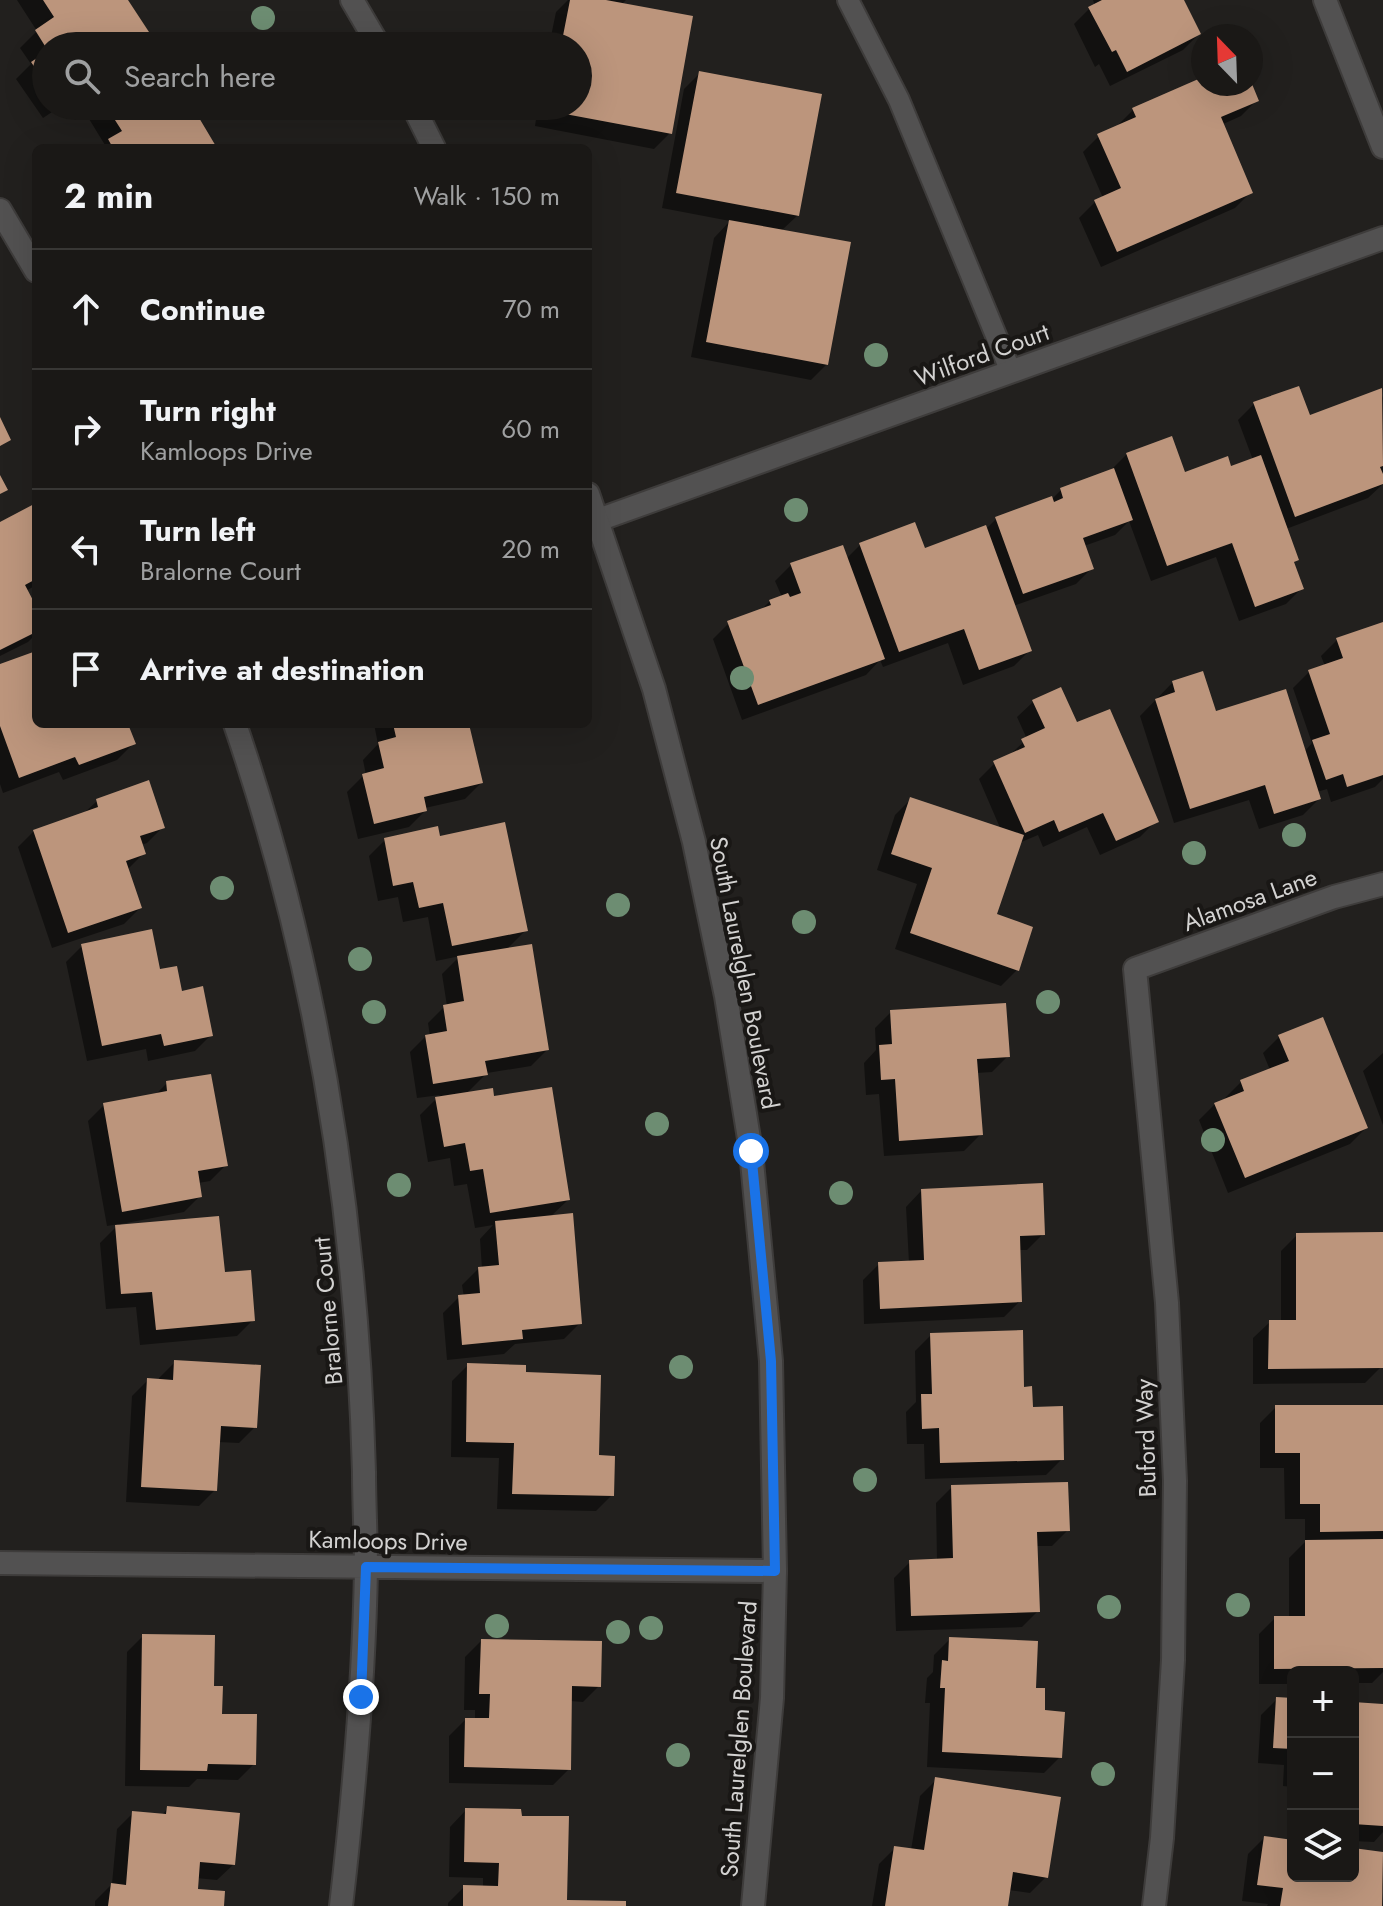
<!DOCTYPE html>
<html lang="en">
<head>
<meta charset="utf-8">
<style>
  :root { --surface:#1a1816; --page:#23211f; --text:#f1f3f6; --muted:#9fa0a1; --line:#383735 }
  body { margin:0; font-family:Jost,sans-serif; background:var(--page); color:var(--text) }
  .controls { position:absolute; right:24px; bottom:24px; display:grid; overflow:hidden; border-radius:12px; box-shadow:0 8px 32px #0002 }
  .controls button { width:72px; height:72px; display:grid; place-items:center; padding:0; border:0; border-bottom:2px solid var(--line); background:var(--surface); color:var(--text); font:40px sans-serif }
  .compass { position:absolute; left:1191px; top:24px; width:72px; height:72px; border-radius:50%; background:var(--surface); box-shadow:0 8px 32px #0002; rotate:337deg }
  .stop { position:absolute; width:24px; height:24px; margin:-18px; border:6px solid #1a73e8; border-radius:50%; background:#fff }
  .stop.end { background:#1a73e8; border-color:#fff; box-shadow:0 2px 8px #0008 }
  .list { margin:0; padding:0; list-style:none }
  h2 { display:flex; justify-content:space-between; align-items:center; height:104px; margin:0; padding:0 32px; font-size:34px }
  h2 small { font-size:26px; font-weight:400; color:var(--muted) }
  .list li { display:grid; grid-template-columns:52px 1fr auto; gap:24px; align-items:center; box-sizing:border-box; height:120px; padding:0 32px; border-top:2px solid var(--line) }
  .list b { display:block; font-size:30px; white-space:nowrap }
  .list p { margin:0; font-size:26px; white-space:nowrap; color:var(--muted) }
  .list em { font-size:26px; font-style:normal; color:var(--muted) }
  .icon { flex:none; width:44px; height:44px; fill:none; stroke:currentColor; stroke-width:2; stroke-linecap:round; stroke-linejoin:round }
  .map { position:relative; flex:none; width:1383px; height:1906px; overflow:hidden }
  .search { position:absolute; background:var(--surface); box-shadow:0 8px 32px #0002; left:32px; top:32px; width:560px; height:88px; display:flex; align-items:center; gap:20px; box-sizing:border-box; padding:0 28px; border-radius:44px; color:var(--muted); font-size:30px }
  .panel { position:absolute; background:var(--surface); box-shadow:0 8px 32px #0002; left:32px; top:144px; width:560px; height:584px; border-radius:12px }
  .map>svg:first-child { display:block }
  .shadow { fill:#0007 }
  .building { fill:#bc957c }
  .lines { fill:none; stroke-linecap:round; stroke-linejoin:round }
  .service-casing { stroke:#3e3c3b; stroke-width:24 }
  .minor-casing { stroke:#3e3c3b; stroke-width:26 }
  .tertiary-casing { stroke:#3e3c3b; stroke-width:26 }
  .service { stroke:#525151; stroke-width:20 }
  .minor { stroke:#525151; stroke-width:22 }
  .tertiary { stroke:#525151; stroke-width:22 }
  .tree { fill:#6d8d72 }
  .route { stroke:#1a73e8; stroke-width:10 }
  .labels { text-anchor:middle; stroke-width:8; stroke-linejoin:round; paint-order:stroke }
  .street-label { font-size:24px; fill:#d3d2d1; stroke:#191715 }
</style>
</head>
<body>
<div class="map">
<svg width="1383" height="1906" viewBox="0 0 1383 1906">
  <rect width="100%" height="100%" fill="#22201e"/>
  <path class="shadow" d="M17,0H125L146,32L132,46H46V106H61L43,118L16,79L31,64L20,48L37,31Z
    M568,0H626L621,5L670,133L654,149L535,126L538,106H578V46H549L556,12Z
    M1093,0H1182L1199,34L1183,50L1110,86L1099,64L1095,67L1074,24L1090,8L1095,6Z
    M700,73L798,215L781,231L827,364L811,380L691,357L714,238L730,221L662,208L684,89Z
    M1203,79V84H1249L1257,100L1241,116L1221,125L1251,192L1235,208L1101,267L1079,218L1095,202L1103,198L1083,152L1099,136L1117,126L1133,110Z
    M94,106H189L215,148H102L105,145L86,114Z
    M1380,391L1383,398V484L1368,498L1286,529L1297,560L1292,564L1302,588L1286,604L1239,621L1216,557L1151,581L1129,521L1115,535L1084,546L1092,568L1076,584L1013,606L1030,650L1014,666L963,685L948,643L883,667L880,660L866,675L742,720L713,639L729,623L760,611L770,601L782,597L775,581L791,565L846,559L860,545L923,551L985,530L996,519L1053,498L1061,490L1111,470L1127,454L1184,475L1230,468L1253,460L1238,420L1254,404L1309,417Z
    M36,506V585L26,591L36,611V634L28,642L0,656V524Z
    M1383,624V779L1375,787L1331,802L1327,789L1317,792L1319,799L1303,815L1259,829L1249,800L1174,823L1140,716L1173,682L1214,714L1304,752L1312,743L1293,688L1309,672L1325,666L1321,656L1337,640Z
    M36,653V724H126L133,744L117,760L63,780L59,772L3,793L0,784V666Z
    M1033,702L1076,725L1156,821L1140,837L1100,855L1087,827L1043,847L1038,835L1019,843L994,916L1017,970L1001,986L895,949L917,884L877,870L895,815L911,799L1001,830L979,779L995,763L1006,758L1027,739L1017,717Z
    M374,724H467L481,783L465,799L425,808V811L409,827L358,839L347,792L363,776L366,775L363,760L378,744Z
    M97,801L163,827L147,843L141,845L144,853L127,870L140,908L124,924L52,948L18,847L34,831L83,814Z
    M438,838L526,930L505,951L547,1050L531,1066L487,1073L466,1094L492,1098L568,1200L550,1217L580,1323L564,1339L515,1344L504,1354L447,1360L443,1313L459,1297H464L462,1285L478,1269H482L480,1239L493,1225L475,1228L467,1184L454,1186L450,1158L428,1162L420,1115L440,1095L417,1098L410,1052L426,1036H430L428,1023L444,1007L447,1006L442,974L460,956L436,961L428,917L403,922L398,897L378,901L369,856L385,840Z
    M82,946L181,994L211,1035L195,1051L148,1061L146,1049L87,1061L66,962Z
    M891,1012L1008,1056L992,1072L976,1073L980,1135L964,1151L884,1156L879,1094L866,1095L864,1063L876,1050L875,1028Z
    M1279,1037L1366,1128L1350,1144L1228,1193L1199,1120L1215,1104L1226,1100L1225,1098L1241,1082L1270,1070L1263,1053Z
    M1383,1053V1125L1363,1071Z
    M167,1083L226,1165L210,1181L198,1183L200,1196L184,1212L121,1224L122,1227L223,1274L253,1320L237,1336L140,1345L136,1307L106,1309L100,1243L119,1224L107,1226L88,1121L104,1105L154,1096Z
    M922,1190L1043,1234L1027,1250H1018L1020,1301L1004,1317L864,1324L863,1280L879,1264L909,1263L906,1207Z
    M1383,1234L1381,1367L1365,1383L1253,1384V1338L1270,1322H1281V1251L1297,1235Z
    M931,1335L1022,1389L1031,1409L1062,1459L1046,1475L925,1479L924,1444H907L906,1412L916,1402L915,1351Z
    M175,1362L255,1427L239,1443L218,1442L215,1490L199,1506L126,1502L132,1396L148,1380L159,1381V1378Z
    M468,1365L524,1374L597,1457L612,1495L596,1511L497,1509L499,1458L451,1457L452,1381Z
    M1276,1407H1383V1672L1372,1683H1353V1672H1293V1684H1259V1634L1275,1618H1289V1558L1305,1542V1519H1285L1284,1468H1260V1423Z
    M952,1487L1068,1530L1052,1546H1035L1038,1611L1022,1627L896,1631L894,1578L910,1562L937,1561L936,1503Z
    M143,1636L212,1688L220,1716L254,1764L238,1780L197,1779L189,1787L125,1786L127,1652Z
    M950,1639L1034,1690L1060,1757L1044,1773L927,1767L930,1703H925L927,1678L933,1672L934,1655Z
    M481,1641L599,1686L583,1702L570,1701L569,1769L553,1785L449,1783V1736L465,1720H475V1710H464L465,1657Z
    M1277,1699L1293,1700V1787L1283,1786L1284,1765L1258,1763L1261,1715Z
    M1353,1704L1383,1706V1832L1374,1842L1353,1841Z
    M936,1780L1046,1877L1030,1893L1008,1890L1006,1906H872L879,1864L895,1848L911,1850L920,1796Z
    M168,1808L234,1864L217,1880L196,1878L195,1891L222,1906H95V1901L112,1884L117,1829L133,1813L161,1816Z
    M466,1810L519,1821L565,1902L624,1906H448V1903L464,1887L483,1888V1878L449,1877L450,1827Z
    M1264,1838L1293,1842V1876H1353V1850L1383,1854V1885L1380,1906H1267L1268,1904L1242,1901L1248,1854Z"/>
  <path class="building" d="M43,0H128L149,32L128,46H45L35,30L54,17Z
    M570,0H606L693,16L672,134L549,111L550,106H578V46H561Z
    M1102,0H1184L1201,34L1127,72L1116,50L1112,52L1088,7Z
    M46,52V84L31,62Z
    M699,71L822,94L799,216L676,193Z
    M1203,77V84H1252L1259,101L1221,117L1253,193L1117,252L1094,200L1121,188L1097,134L1136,117L1132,108Z
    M106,106H192L217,148H113L108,139L122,131Z
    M729,220L851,242L828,365L706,342Z
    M1299,386L1310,415L1382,388L1383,466L1380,467L1383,474V484L1295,517L1253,402Z
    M0,417L11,440L0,446Z
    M1172,436L1185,472L1228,456L1231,466L1261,455L1299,560L1294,562L1304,589L1255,607L1232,543L1167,566L1126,453Z
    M1114,468L1133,520L1083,538L1094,569L1023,594L995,517L1052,496L1054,502L1063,498L1060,488Z
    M0,475L8,490L0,494Z
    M36,503V579L25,585L36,606V632L0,650V522Z
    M915,522L925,548L986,525L1032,651L979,670L964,629L899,652L859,543Z
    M843,545L885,659L758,705L727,621L771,605L769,600L788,593L790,597L801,593L790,563Z
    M1383,622V775L1347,787L1343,774L1326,780L1312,740L1330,734L1308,670L1343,658L1336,638Z
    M36,651V724H128L136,744L79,765L75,757L19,778L0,726V664Z
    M1203,671L1216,711L1286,689L1321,799L1274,814L1265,785L1190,809L1155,699L1175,692L1172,681Z
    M1061,687L1077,722L1110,709L1159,822L1116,841L1103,813L1059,832L1054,820L1025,833L993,761L1025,747L1021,739L1045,728L1032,700Z
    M393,724H469L483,783L424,797L427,811L374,824L362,774L384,768L378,742L396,737Z
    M149,780L165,828L140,836L146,854L126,861L142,908L68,933L33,830L98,807L96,799Z
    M910,797L1024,835L997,914L1033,927L1019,971L910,933L932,868L891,854Z
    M505,822L528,931L452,946L443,903L419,908L413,882L393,886L384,838L438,826L440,836Z
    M152,929L160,969L177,966L182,991L203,986L213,1036L164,1046L161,1034L102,1046L81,944Z
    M532,944L549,1050L485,1061L488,1075L433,1084L425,1035L447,1031L443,1005L464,1001L457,956Z
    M1006,1003L1010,1057L977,1059L983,1135L899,1141L895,1079L881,1080L879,1045L892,1044L890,1010Z
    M1323,1017L1368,1128L1245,1178L1214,1103L1244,1091L1240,1080L1289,1061L1278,1035Z
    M211,1074L228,1166L198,1171L202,1197L122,1212L103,1103L167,1091L166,1081Z
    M552,1087L570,1200L490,1213L483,1169L470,1171L465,1143L444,1147L435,1097L493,1088L494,1096Z
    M1043,1183L1045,1235L1020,1236L1022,1302L880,1309L878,1262L924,1260L921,1189Z
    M573,1213L582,1324L522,1330L523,1339L462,1345L458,1295L480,1293L478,1267L499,1265L495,1221Z
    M219,1216L225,1272L251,1270L255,1321L156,1330L152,1292L121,1294L115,1225Z
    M1383,1232V1368L1268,1369L1269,1320H1296V1233Z
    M1023,1330L1024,1387L1032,1386L1033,1407L1063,1406L1064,1460L940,1463L939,1428L922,1429L921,1394H932L930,1333Z
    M174,1360L261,1365L257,1428L221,1426L217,1491L141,1487L147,1378L173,1380Z
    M467,1363L526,1365V1372L601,1375L599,1455L615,1456L614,1496L512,1494L514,1443L466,1442Z
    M1275,1405H1383V1531L1320,1532V1504H1300V1453H1275Z
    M1068,1482L1070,1531L1037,1532L1040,1612L911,1616L909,1560L953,1558L951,1485Z
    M1383,1539V1668L1274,1669V1616H1305V1540Z
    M142,1634L215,1635L214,1686H223L222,1714H257L256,1765L208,1764L207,1771L140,1770Z
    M949,1637L1038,1641L1036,1688H1045V1710L1065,1712L1062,1758L942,1752L945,1688H940L942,1660L948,1661Z
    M481,1639L602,1641L601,1687L572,1686L571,1770L464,1767L465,1718H489L490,1694H479Z
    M1276,1697L1293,1698V1749L1273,1748Z
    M1353,1702L1383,1704V1826L1353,1824Z
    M935,1777L1061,1797L1048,1878L1013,1872L1008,1906H885L894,1846L924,1850Z
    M167,1806L240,1813L235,1865L200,1862L198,1889L225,1891L224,1906H108L111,1883L126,1885L132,1811L166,1814Z
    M465,1808L521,1809L522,1816H569L567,1900L626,1901V1906H463V1885L498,1886L499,1863L464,1862Z
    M1264,1836L1293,1840V1876H1353V1848L1383,1852L1382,1906H1280L1283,1888L1257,1885Z"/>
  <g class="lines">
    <g class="service-casing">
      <path id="service" d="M848,0L899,100L1011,372"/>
    </g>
    <g class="minor-casing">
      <path id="minor" d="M1325,0L1383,147
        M0,210L36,271
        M598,520L1383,238
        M235,724C317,964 357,1219 364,1472C364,1504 366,1536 366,1569C364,1681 354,1794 341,1906
        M0,1563L775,1571
        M1154,1906L1162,1838L1173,1660L1175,1481L1167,1303L1135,969L1334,897L1383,884"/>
    </g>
    <g class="tertiary-casing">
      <path id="tertiary" d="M352,0L379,46
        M413,106L434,148
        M588,494L654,689L694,842L726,996L751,1151L771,1361L775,1571L772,1698L753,1906"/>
    </g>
    <use href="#service" class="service"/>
    <use href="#minor" class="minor"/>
    <use href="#tertiary" class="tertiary"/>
  </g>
  <g class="tree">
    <circle cx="263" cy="18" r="12"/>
    <circle cx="876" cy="355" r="12"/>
    <circle cx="796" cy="510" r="12"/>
    <circle cx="742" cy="678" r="12"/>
    <circle cx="1294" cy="835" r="12"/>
    <circle cx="1194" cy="853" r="12"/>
    <circle cx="222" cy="888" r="12"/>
    <circle cx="618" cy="905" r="12"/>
    <circle cx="804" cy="922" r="12"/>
    <circle cx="360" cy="959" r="12"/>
    <circle cx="1048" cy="1002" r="12"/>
    <circle cx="374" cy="1012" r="12"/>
    <circle cx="657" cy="1124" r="12"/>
    <circle cx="1213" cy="1140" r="12"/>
    <circle cx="399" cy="1185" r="12"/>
    <circle cx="841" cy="1193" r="12"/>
    <circle cx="681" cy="1367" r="12"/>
    <circle cx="865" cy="1480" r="12"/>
    <circle cx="1238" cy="1605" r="12"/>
    <circle cx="1109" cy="1607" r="12"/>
    <circle cx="497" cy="1626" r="12"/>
    <circle cx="651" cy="1628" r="12"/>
    <circle cx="618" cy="1632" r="12"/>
    <circle cx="678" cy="1755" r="12"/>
    <circle cx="1103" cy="1774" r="12"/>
  </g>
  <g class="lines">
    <path class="route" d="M361,1697L366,1567L775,1571L771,1361L751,1151"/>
  </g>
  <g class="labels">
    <g class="street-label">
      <text transform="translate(982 355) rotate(-20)" y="8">Wilford Court</text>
      <text transform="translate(1250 900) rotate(-20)" y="8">Alamosa Lane</text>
      <text transform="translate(744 973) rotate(79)" y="8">South Laurelglen Boulevard</text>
      <text transform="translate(328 1311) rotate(-95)" y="8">Bralorne Court</text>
      <text transform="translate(1146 1438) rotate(-92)" y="8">Buford Way</text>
      <text transform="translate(388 1541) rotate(1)" y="8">Kamloops Drive</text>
      <text transform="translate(739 1739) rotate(-86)" y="8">South Laurelglen Boulevard</text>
    </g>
  </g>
</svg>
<div class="controls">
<button>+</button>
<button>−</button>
<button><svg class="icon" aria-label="layers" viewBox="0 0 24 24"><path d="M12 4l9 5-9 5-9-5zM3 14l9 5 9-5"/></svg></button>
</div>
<svg class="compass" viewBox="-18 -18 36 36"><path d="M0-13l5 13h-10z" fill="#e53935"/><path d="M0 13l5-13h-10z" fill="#9fa0a1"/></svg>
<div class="stop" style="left:751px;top:1151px"></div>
<div class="stop end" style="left:361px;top:1697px"></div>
<div class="search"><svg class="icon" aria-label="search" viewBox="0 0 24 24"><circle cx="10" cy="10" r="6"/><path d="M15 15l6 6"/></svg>Search here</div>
<section class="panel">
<h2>2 min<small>Walk · 150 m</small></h2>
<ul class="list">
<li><svg class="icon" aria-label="ahead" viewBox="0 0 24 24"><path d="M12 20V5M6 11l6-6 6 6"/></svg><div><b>Continue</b></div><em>70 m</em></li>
<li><svg class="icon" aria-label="right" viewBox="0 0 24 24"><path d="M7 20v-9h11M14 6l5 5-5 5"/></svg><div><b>Turn right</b><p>Kamloops Drive</p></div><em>60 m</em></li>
<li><svg class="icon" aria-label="left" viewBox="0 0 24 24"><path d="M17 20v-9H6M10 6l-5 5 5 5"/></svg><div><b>Turn left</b><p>Bralorne Court</p></div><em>20 m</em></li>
<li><svg class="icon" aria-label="arrive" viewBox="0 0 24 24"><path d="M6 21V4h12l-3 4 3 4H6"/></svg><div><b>Arrive at destination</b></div></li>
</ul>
</section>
</div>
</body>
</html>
